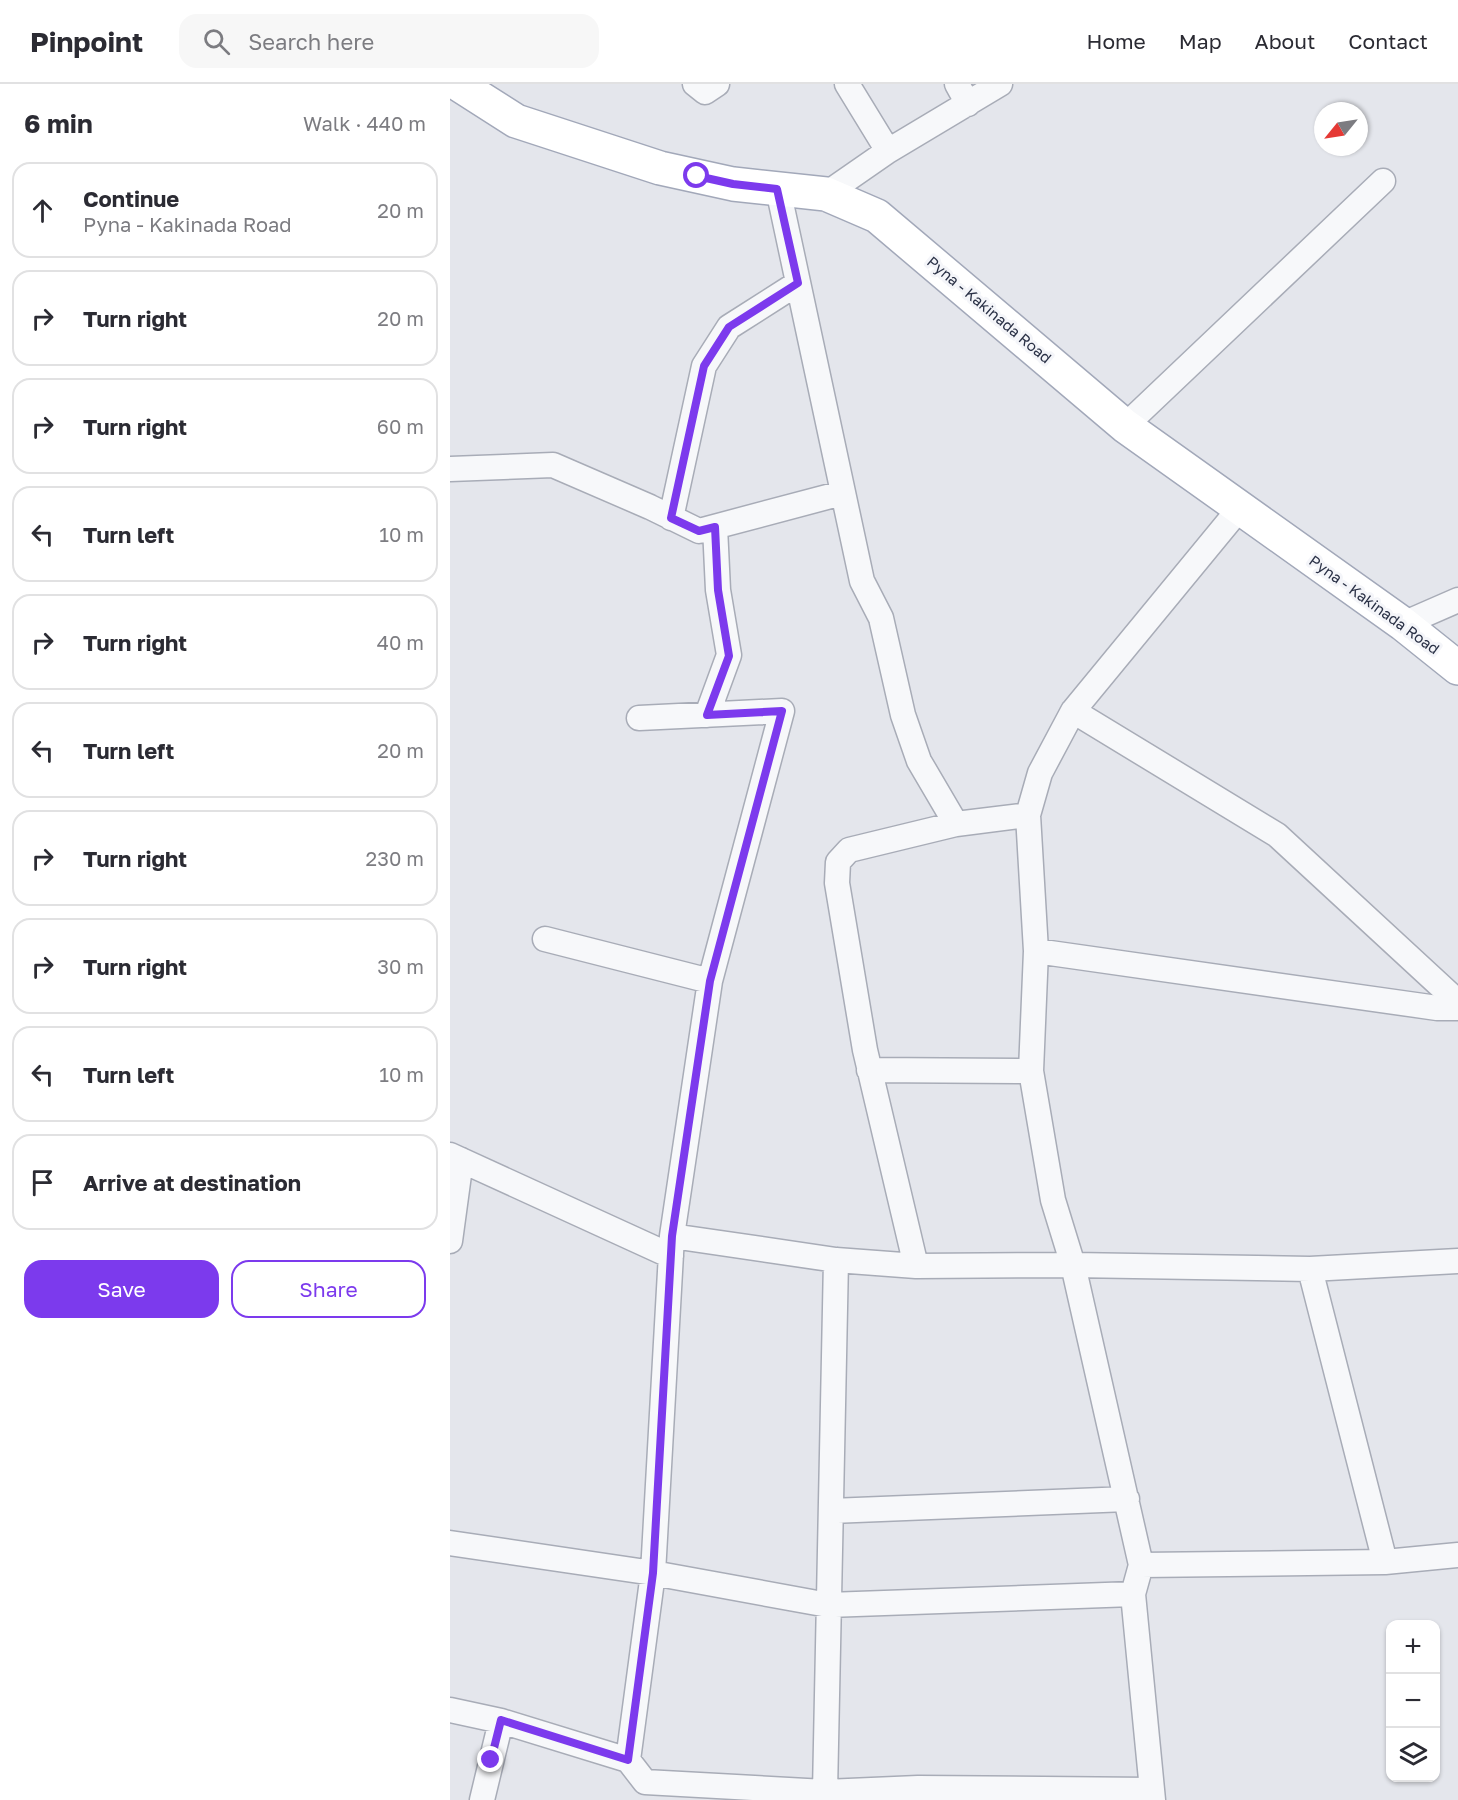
<!DOCTYPE html>
<html lang="en">
<head>
<meta charset="utf-8">
<style>
  :root { --surface:#fff; --page:#f7f7f7; --text:#2b2b33; --muted:#7c7c81; --line:#e1e1e2; --accent:#7c3aed }
  body { margin:0; font-family:"Golos Text",sans-serif; background:var(--page); color:var(--text) }
  .controls { position:absolute; right:18px; bottom:18px; display:grid; overflow:hidden; border-radius:12px; box-shadow:0 2px 4px #0004 }
  .controls button { width:54px; height:54px; display:grid; place-items:center; padding:0; border:0; border-bottom:2px solid var(--line); background:var(--surface); color:var(--text); font:30px sans-serif }
  .compass { position:absolute; left:864px; top:18px; width:54px; height:54px; border-radius:50%; background:var(--surface); box-shadow:0 2px 4px #0004; rotate:240deg }
  .stop { position:absolute; width:18px; height:18px; margin:-14px; border:4px solid #7c3aed; border-radius:50%; background:#fff }
  .stop.end { background:#7c3aed; border-color:#fff; box-shadow:0 2px 6px #0008 }
  .list { margin:0; padding:0; list-style:none }
  h2 { display:flex; justify-content:space-between; align-items:center; height:78px; margin:0; padding:0 24px; font-size:26px }
  h2 small { font-size:20px; font-weight:400; color:var(--muted) }
  .list li { display:grid; grid-template-columns:39px 1fr auto; gap:18px; align-items:center; box-sizing:border-box; height:96px; margin:0 12px 12px; padding:0 12px; border:2px solid var(--line); border-radius:18px }
  .list b { display:block; font-size:22px; white-space:nowrap }
  .list p { margin:0; font-size:20px; white-space:nowrap; color:var(--muted) }
  .list em { font-size:20px; font-style:normal; color:var(--muted) }
  .actions { display:flex; gap:12px; padding:18px 24px }
  .actions a { flex:1; padding:14px 0; border:2px solid var(--accent); border-radius:18px; text-align:center; font-size:21px; color:var(--accent) }
  .actions .main { background:var(--accent); color:#fff }
  .icon { flex:none; width:33px; height:33px; fill:none; stroke:currentColor; stroke-width:2; stroke-linecap:round; stroke-linejoin:round }
  .map { position:relative; flex:none; width:1008px; height:1716px; overflow:hidden }
  header { display:flex; align-items:center; gap:36px; box-sizing:border-box; height:84px; padding:0 30px; background:var(--surface); border-bottom:2px solid var(--line) }
  header strong { font-size:28px }
  nav { display:flex; gap:33px; margin-inline-start:auto; font-size:21px }
  .search { width:420px; height:54px; background:var(--page); display:flex; align-items:center; gap:15px; box-sizing:border-box; padding:0 21px; border-radius:18px; color:var(--muted); font-size:22px }
  main { display:flex }
  aside { flex:1; background:var(--surface) }
  .map>svg:first-child { display:block }
  .lines { fill:none; stroke-linecap:round; stroke-linejoin:round }
  .street-casing { stroke:#a8acb7; stroke-width:27 }
  .primary-casing { stroke:#a2a8b9; stroke-width:36 }
  .street { stroke:#f7f8fa; stroke-width:24 }
  .primary { stroke:#fff; stroke-width:33 }
  .route { stroke:#7c3aed; stroke-width:8 }
  .labels { text-anchor:middle; stroke-width:6; stroke-linejoin:round; paint-order:stroke }
  .street-label { font-size:15px; fill:#2a3146; stroke:#f4f5f9 }
</style>
</head>
<body>
<header>
<strong>Pinpoint</strong>
<div class="search"><svg class="icon" aria-label="search" viewBox="0 0 24 24"><circle cx="10" cy="10" r="6"/><path d="M15 15l6 6"/></svg>Search here</div>
<nav><a>Home</a><a>Map</a><a>About</a><a>Contact</a></nav>
</header>
<main>
<aside>
<h2>6 min<small>Walk · 440 m</small></h2>
<ul class="list">
<li><svg class="icon" aria-label="ahead" viewBox="0 0 24 24"><path d="M12 20V5M6 11l6-6 6 6"/></svg><div><b>Continue</b><p>Pyna - Kakinada Road</p></div><em>20 m</em></li>
<li><svg class="icon" aria-label="right" viewBox="0 0 24 24"><path d="M7 20v-9h11M14 6l5 5-5 5"/></svg><div><b>Turn right</b></div><em>20 m</em></li>
<li><svg class="icon" aria-label="right" viewBox="0 0 24 24"><path d="M7 20v-9h11M14 6l5 5-5 5"/></svg><div><b>Turn right</b></div><em>60 m</em></li>
<li><svg class="icon" aria-label="left" viewBox="0 0 24 24"><path d="M17 20v-9H6M10 6l-5 5 5 5"/></svg><div><b>Turn left</b></div><em>10 m</em></li>
<li><svg class="icon" aria-label="right" viewBox="0 0 24 24"><path d="M7 20v-9h11M14 6l5 5-5 5"/></svg><div><b>Turn right</b></div><em>40 m</em></li>
<li><svg class="icon" aria-label="left" viewBox="0 0 24 24"><path d="M17 20v-9H6M10 6l-5 5 5 5"/></svg><div><b>Turn left</b></div><em>20 m</em></li>
<li><svg class="icon" aria-label="right" viewBox="0 0 24 24"><path d="M7 20v-9h11M14 6l5 5-5 5"/></svg><div><b>Turn right</b></div><em>230 m</em></li>
<li><svg class="icon" aria-label="right" viewBox="0 0 24 24"><path d="M7 20v-9h11M14 6l5 5-5 5"/></svg><div><b>Turn right</b></div><em>30 m</em></li>
<li><svg class="icon" aria-label="left" viewBox="0 0 24 24"><path d="M17 20v-9H6M10 6l-5 5 5 5"/></svg><div><b>Turn left</b></div><em>10 m</em></li>
<li><svg class="icon" aria-label="arrive" viewBox="0 0 24 24"><path d="M6 21V4h12l-3 4 3 4H6"/></svg><div><b>Arrive at destination</b></div></li>
</ul>
<div class="actions"><a class="main">Save</a><a>Share</a></div>
</aside>
<div class="map">
<svg width="1008" height="1716" viewBox="0 0 1008 1716">
  <rect width="100%" height="100%" fill="#e4e6ec"/>
  <g class="lines">
    <g class="street-casing">
      <path id="street" d="M245,0L255,8L267,0
        M397,0L438,67
        M507,0L518,20
        M328,105L412,497L431,534L453,631L469,677L506,740
        M376,110L438,67L550,0
        M675,342L933,97
        M0,385L103,381L200,423L249,447L392,409
        M221,434L254,282L279,243L348,199
        M953,540L1008,516
        M623,627L790,424
        M257,631L279,571L268,506L265,443
        M189,634L332,627L260,897L222,1152
        M95,855L260,897
        M586,867L987,924H1008
        M419,986L581,987
        M0,1071L221,1172
        M0,1157L11,1076
        M466,1182L415,966L387,799L388,778L399,766L506,740L578,731
        M381,1427L677,1415
        M0,1459L203,1489L378,1521L683,1510
        M935,1478L860,1185L1008,1177
        M691,1481L935,1478L1008,1471
        M0,1626L51,1637L178,1676L195,1698L375,1708L468,1704L701,1706
        M178,1676L203,1489L222,1152L386,1176L466,1182L623,1181L860,1185
        M375,1708L386,1176
        M32,1716L51,1637
        M703,1716L683,1510L691,1481L623,1181L603,1116L581,987L586,867L578,731L590,689L623,627L827,751L1008,918"/>
    </g>
    <g class="primary-casing">
      <path id="primary" d="M8,0L66,37L210,84L283,100L376,110L427,132L675,342L953,540L1008,584"/>
    </g>
    <use href="#street" class="street"/>
    <use href="#primary" class="primary"/>
  </g>
  <g class="lines">
    <path class="route" d="M41,1676L51,1636L178,1676L203,1489L222,1152L260,897L332,627L257,631L279,572L268,506L265,443L249,447L221,434L254,282L279,243L348,199L327,105L283,100L247,92"/>
  </g>
  <g class="labels">
    <g class="street-label">
      <text transform="translate(539 226) rotate(40)" y="5">Pyna - Kakinada Road</text>
      <text transform="translate(924 521) rotate(36)" y="5">Pyna - Kakinada Road</text>
    </g>
  </g>
</svg>
<div class="controls">
<button>+</button>
<button>−</button>
<button><svg class="icon" aria-label="layers" viewBox="0 0 24 24"><path d="M12 4l9 5-9 5-9-5zM3 14l9 5 9-5"/></svg></button>
</div>
<svg class="compass" viewBox="-18 -18 36 36"><path d="M0-13l5 13h-10z" fill="#e53935"/><path d="M0 13l5-13h-10z" fill="#7c7c81"/></svg>
<div class="stop" style="left:247px;top:92px"></div>
<div class="stop end" style="left:41px;top:1676px"></div>
</div>
</main>
</body>
</html>
